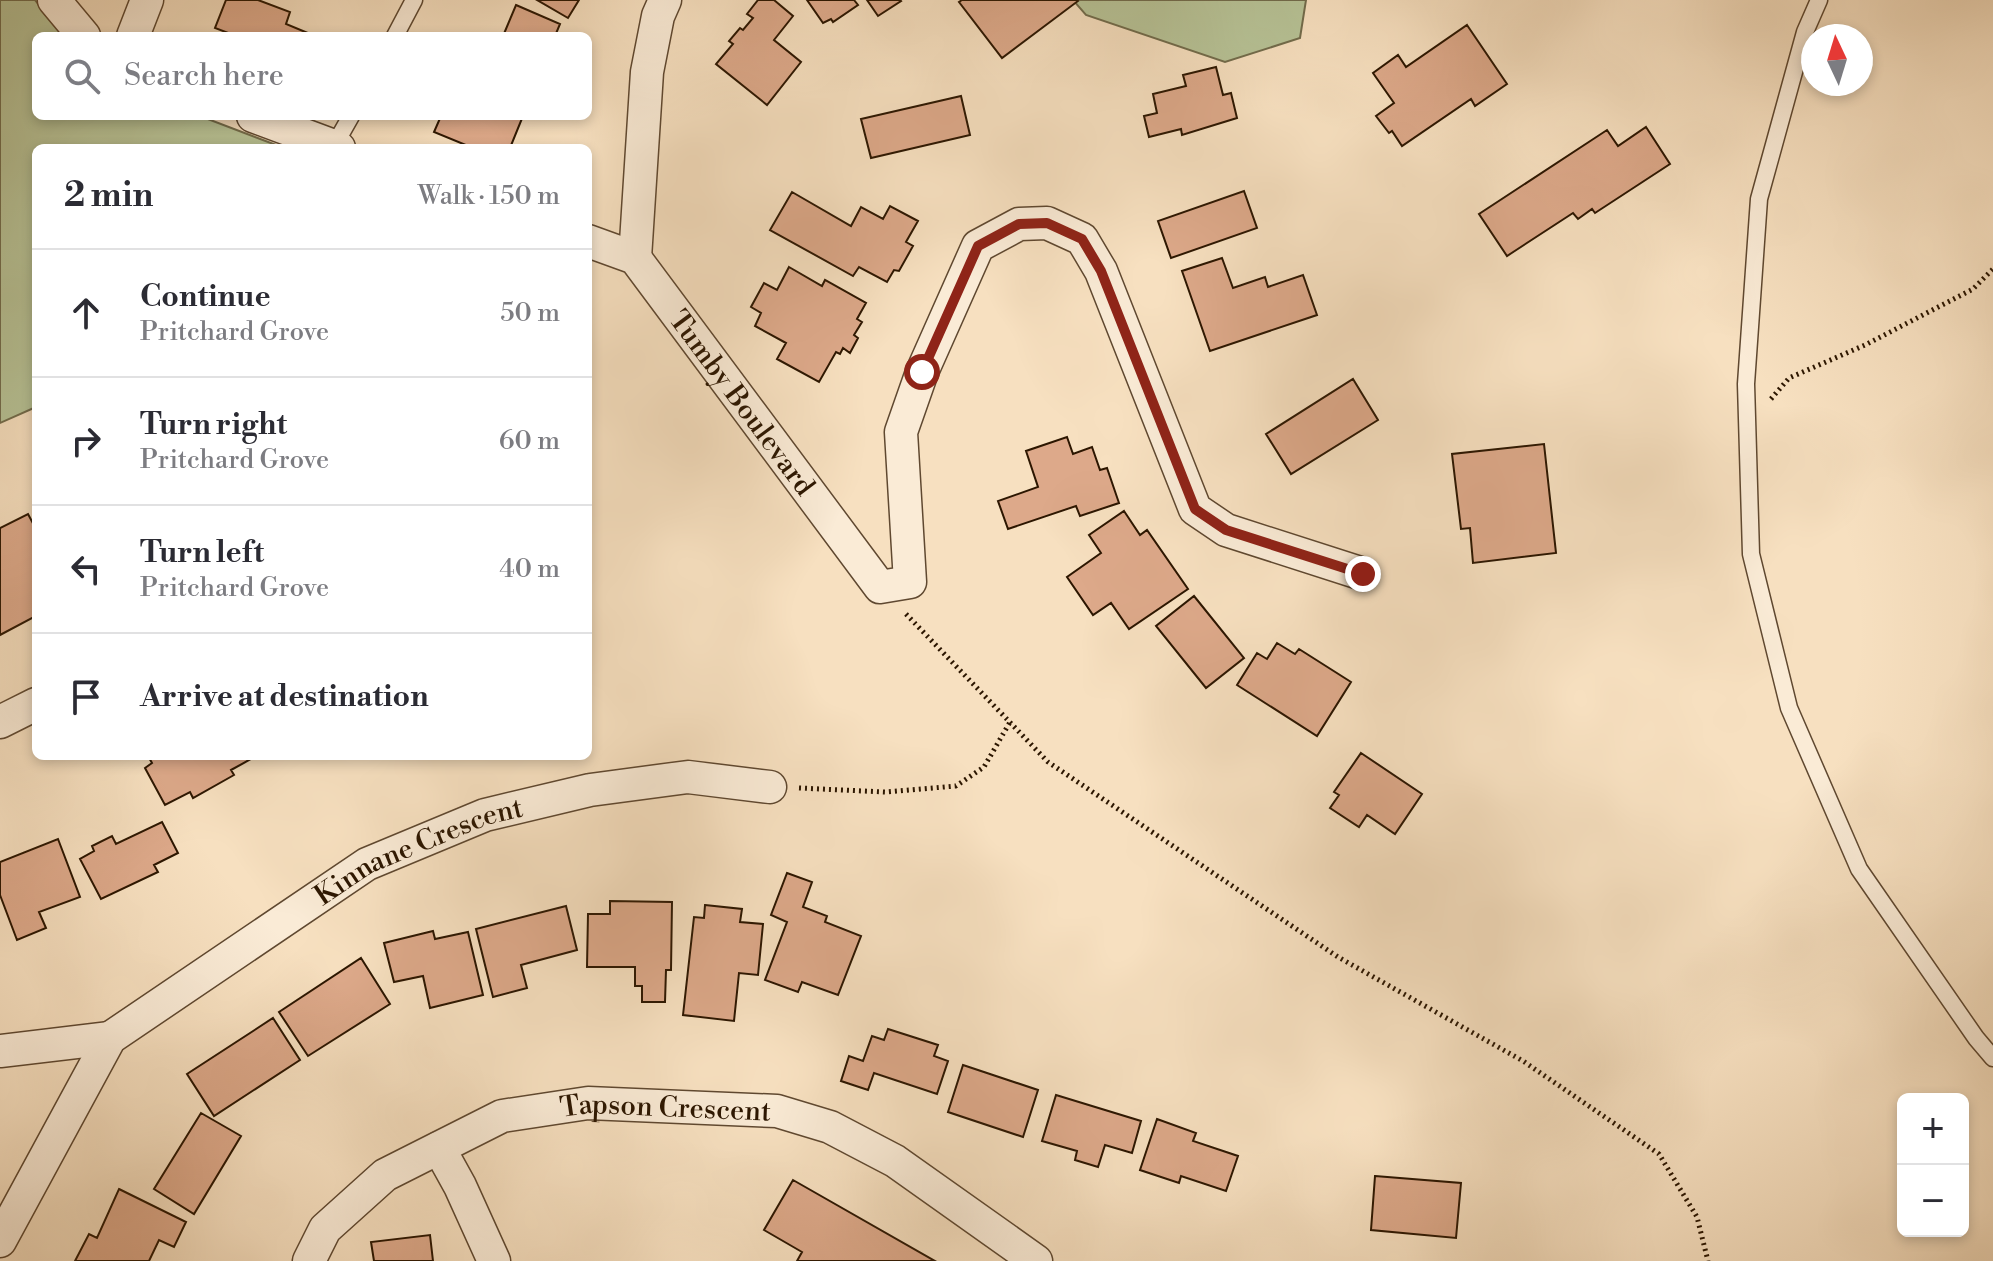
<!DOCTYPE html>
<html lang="en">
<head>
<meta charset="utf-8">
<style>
  :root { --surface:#fff; --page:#f2f2f3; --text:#2b2b33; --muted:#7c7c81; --line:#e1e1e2 }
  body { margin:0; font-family:"Libre Bodoni",serif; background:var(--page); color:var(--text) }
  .controls { position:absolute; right:24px; bottom:24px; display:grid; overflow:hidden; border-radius:12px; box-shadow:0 4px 12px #0003 }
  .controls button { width:72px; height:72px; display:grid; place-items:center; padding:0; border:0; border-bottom:2px solid var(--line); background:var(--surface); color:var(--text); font:40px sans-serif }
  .compass { position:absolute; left:1801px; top:24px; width:72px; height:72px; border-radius:50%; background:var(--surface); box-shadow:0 4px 12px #0003; rotate:356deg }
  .stop { position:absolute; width:24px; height:24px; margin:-18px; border:6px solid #8f2418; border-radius:50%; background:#fff }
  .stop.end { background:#8f2418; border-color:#fff; box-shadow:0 2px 8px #0008 }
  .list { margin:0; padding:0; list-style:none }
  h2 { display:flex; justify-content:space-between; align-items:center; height:104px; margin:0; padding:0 32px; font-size:34px }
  h2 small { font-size:26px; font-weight:400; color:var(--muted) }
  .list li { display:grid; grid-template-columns:52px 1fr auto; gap:24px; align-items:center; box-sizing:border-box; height:128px; padding:0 32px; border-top:2px solid var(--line) }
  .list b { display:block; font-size:30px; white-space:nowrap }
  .list p { margin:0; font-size:26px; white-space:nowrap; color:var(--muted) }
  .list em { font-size:26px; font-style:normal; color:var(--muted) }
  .icon { flex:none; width:44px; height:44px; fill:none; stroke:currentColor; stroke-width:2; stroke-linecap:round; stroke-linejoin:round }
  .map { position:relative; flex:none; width:1993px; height:1261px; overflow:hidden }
  .search { position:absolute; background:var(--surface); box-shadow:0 4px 12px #0003; left:32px; top:32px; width:560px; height:88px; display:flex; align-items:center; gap:20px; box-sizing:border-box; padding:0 28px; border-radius:12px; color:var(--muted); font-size:30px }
  .panel { position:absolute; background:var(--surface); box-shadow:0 4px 12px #0003; left:32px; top:144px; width:560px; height:616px; border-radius:12px }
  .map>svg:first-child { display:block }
  .green { fill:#b7c397; stroke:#726c4c; stroke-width:2 }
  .building { fill:#dda98a; stroke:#2c1600; stroke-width:2 }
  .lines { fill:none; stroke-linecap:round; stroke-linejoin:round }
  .service-casing { stroke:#5f4830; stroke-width:19 }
  .minor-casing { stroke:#5f4830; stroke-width:35 }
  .path { stroke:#2c1600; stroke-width:5; stroke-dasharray:2 4; stroke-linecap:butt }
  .service { stroke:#faebd6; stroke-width:16 }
  .minor { stroke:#faebd6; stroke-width:32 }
  .route { stroke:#8f2418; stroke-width:10 }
  .labels { text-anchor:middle; stroke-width:8; stroke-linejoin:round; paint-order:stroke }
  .street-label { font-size:28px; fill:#2c1600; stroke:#faebd6 }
</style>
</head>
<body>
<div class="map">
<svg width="1993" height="1261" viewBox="0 0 1993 1261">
  <rect width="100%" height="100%" fill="#f7e0c0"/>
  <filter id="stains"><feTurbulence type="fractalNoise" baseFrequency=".0025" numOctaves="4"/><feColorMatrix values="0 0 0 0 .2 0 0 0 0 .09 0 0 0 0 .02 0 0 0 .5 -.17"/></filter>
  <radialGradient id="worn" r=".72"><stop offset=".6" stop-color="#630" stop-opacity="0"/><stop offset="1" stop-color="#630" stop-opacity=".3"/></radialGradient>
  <path class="green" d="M0,0H35L65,36H36V116H200L284,148H36V407L0,423Z
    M1073,0H1306L1300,38L1225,62L1086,15Z"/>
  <path class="building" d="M226,0H258L290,12L286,24L315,36H236L215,28Z
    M537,0H579L568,18Z
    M758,0H774L793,16L774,40L801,62L767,105L716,64L733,44L729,41L740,28L743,30L753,18L747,14Z
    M807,0H854L858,5L833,22L831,19L823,23Z
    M867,0H900L901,1L878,16Z
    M962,0H1077L1078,1L1002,58L959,2Z
    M516,5L560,24L555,36H503Z
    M1467,25L1507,84L1475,106L1471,99L1402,146L1392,131L1389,133L1376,116L1394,103L1373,73L1398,55L1406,67Z
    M1216,67L1223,95L1231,93L1237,118L1182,135L1181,129L1149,137L1144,116L1157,113L1153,94L1186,86L1183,75Z
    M961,96L970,135L871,158L861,119Z
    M441,116H523L510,148H473L434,132Z
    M1646,127L1670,164L1595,213L1592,209L1578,219L1573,213L1507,256L1479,214L1607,130L1618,146Z
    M1244,191L1257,228L1171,258L1158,221Z
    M792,192L851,226L861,207L883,219L890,206L918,221L906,242L913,246L899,271L894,270L887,282L859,267L853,276L770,230Z
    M1222,258L1233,288L1265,277L1268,287L1303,275L1317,315L1210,351L1182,271Z
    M789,267L822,286L825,280L866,303L857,319L862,322L854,335L858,338L850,353L843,348L840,354L836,352L819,382L777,359L786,343L755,326L761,313L751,307L764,283L777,290Z
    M1353,379L1378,420L1291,474L1266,434Z
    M1067,437L1073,454L1092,447L1100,470L1107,468L1119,503L1080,516L1076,506L1008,529L998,501L1038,487L1026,451Z
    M1544,444L1556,553L1473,563L1470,528L1461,529L1452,454Z
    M1124,511L1140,535L1147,530L1188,589L1129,629L1111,603L1093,615L1067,577L1101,553L1089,535Z
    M28,514L36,529V616L0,635V528Z
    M1194,596L1244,658L1206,688L1156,626Z
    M1277,643L1295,654L1299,649L1351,682L1317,736L1237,685L1257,653L1267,659Z
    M1361,753L1422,794L1395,834L1367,815L1359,827L1330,808L1339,795L1334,792Z
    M148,756H249L251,759L231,770L234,775L193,798L190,792L165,805L145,768L152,763Z
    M162,822L178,853L154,865L158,872L101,899L80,859L94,851L92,846L112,836L116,844Z
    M58,839L80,897L39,912L46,928L17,940L0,895V862Z
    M787,873L812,882L803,907L827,916L825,922L861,936L838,995L802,982L798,992L765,980L787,922L771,915Z
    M610,901L672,902L671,970H666L665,1002H642V986H635V967H587L588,914H610Z
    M705,905L742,909L740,922L763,924L758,975L739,973L734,1021L683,1015L694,917L704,918Z
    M566,906L577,950L521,965L527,988L493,997L476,929Z
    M433,931L435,939L468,932L483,995L430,1008L423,976L394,982L384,943Z
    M361,958L390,1004L308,1056L279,1012Z
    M273,1018L300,1060L214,1116L187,1074Z
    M888,1029L938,1045L934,1056L948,1061L937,1094L874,1073L868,1090L841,1081L849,1056L863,1061L872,1036L884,1040Z
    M963,1065L1038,1090L1023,1137L948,1112Z
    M1056,1095L1141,1121L1132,1153L1105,1145L1098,1167L1075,1160L1077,1151L1042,1141Z
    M201,1113L241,1136L194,1214L154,1189Z
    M1157,1119L1196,1133L1193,1141L1238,1156L1226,1191L1181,1176L1179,1183L1140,1170Z
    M1375,1176L1461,1183L1456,1238L1371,1230Z
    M793,1180L935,1261H797L802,1252L764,1230Z
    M119,1189L186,1222L174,1247L159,1240L149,1261H75L89,1234L97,1238Z
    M430,1235L433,1261H374L371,1242Z"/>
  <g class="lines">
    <g class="service-casing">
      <path id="service" d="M1819,0L1805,32L1759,199L1746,384L1751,554L1789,708L1859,869L1976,1038L1993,1058
        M395,36L414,0
        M334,146L351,116"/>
    </g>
    <g class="minor-casing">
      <g id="minor">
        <path d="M54,0L84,36"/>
        <path d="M133,36L147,0"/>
        <path d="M253,116L339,148"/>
        <path id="s1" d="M588,241L635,258L880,587L910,582L901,432L922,372L978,246L1019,224L1047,223L1082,239L1101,271L1195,509L1226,530L1363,574"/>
        <path d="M635,258L647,72L658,16L665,0"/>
        <path d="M0,722L36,704"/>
        <path d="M0,1051L110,1038"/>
        <path d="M439,1148L460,1186L494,1261"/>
        <path id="s2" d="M0,1241L110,1038L367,864L485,815L590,790L688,777L770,787"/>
        <path id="s3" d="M309,1261L325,1229L385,1175L502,1116L588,1103L777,1111L830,1127L895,1161L1036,1261"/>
      </g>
    </g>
    <path class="path" d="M1771,399L1789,378L1865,345L1973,289L1993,269
      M906,614L1048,762L1338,957L1523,1061L1659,1154L1697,1217L1708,1261
      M799,788L885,792L956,786L984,767L1010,722"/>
    <use href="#service" class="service"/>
    <use href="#minor" class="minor"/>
  </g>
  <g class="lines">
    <path class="route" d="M922,372L978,246L1019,224L1047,223L1082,239L1101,271L1195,509L1226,530L1363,574"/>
  </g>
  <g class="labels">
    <g class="street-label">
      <text dy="10" stroke="none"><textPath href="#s1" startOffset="230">Tumby Boulevard</textPath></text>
      <text dy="10" stroke="none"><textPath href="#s2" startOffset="594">Kinnane Crescent</textPath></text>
      <text dy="10" stroke="none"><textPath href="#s3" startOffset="412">Tapson Crescent</textPath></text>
    </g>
  </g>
  <rect width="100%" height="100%" filter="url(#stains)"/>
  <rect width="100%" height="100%" fill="url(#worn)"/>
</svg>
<div class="controls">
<button>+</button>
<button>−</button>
</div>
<svg class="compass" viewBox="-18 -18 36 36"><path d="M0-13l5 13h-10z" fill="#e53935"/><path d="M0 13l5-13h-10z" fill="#7c7c81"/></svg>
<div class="stop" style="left:922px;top:372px"></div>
<div class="stop end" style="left:1363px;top:574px"></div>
<div class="search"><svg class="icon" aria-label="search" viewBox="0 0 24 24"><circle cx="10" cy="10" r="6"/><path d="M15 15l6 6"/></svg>Search here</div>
<section class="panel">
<h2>2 min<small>Walk · 150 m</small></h2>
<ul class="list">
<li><svg class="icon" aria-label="ahead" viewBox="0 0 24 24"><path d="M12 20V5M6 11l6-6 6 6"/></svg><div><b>Continue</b><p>Pritchard Grove</p></div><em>50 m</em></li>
<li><svg class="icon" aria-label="right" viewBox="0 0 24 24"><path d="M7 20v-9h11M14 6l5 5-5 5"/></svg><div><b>Turn right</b><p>Pritchard Grove</p></div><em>60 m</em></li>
<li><svg class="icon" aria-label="left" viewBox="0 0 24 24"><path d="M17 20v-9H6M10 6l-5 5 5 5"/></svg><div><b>Turn left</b><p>Pritchard Grove</p></div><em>40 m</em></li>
<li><svg class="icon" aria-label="arrive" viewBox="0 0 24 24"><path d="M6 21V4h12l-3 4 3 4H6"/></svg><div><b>Arrive at destination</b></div></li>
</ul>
</section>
</div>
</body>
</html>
